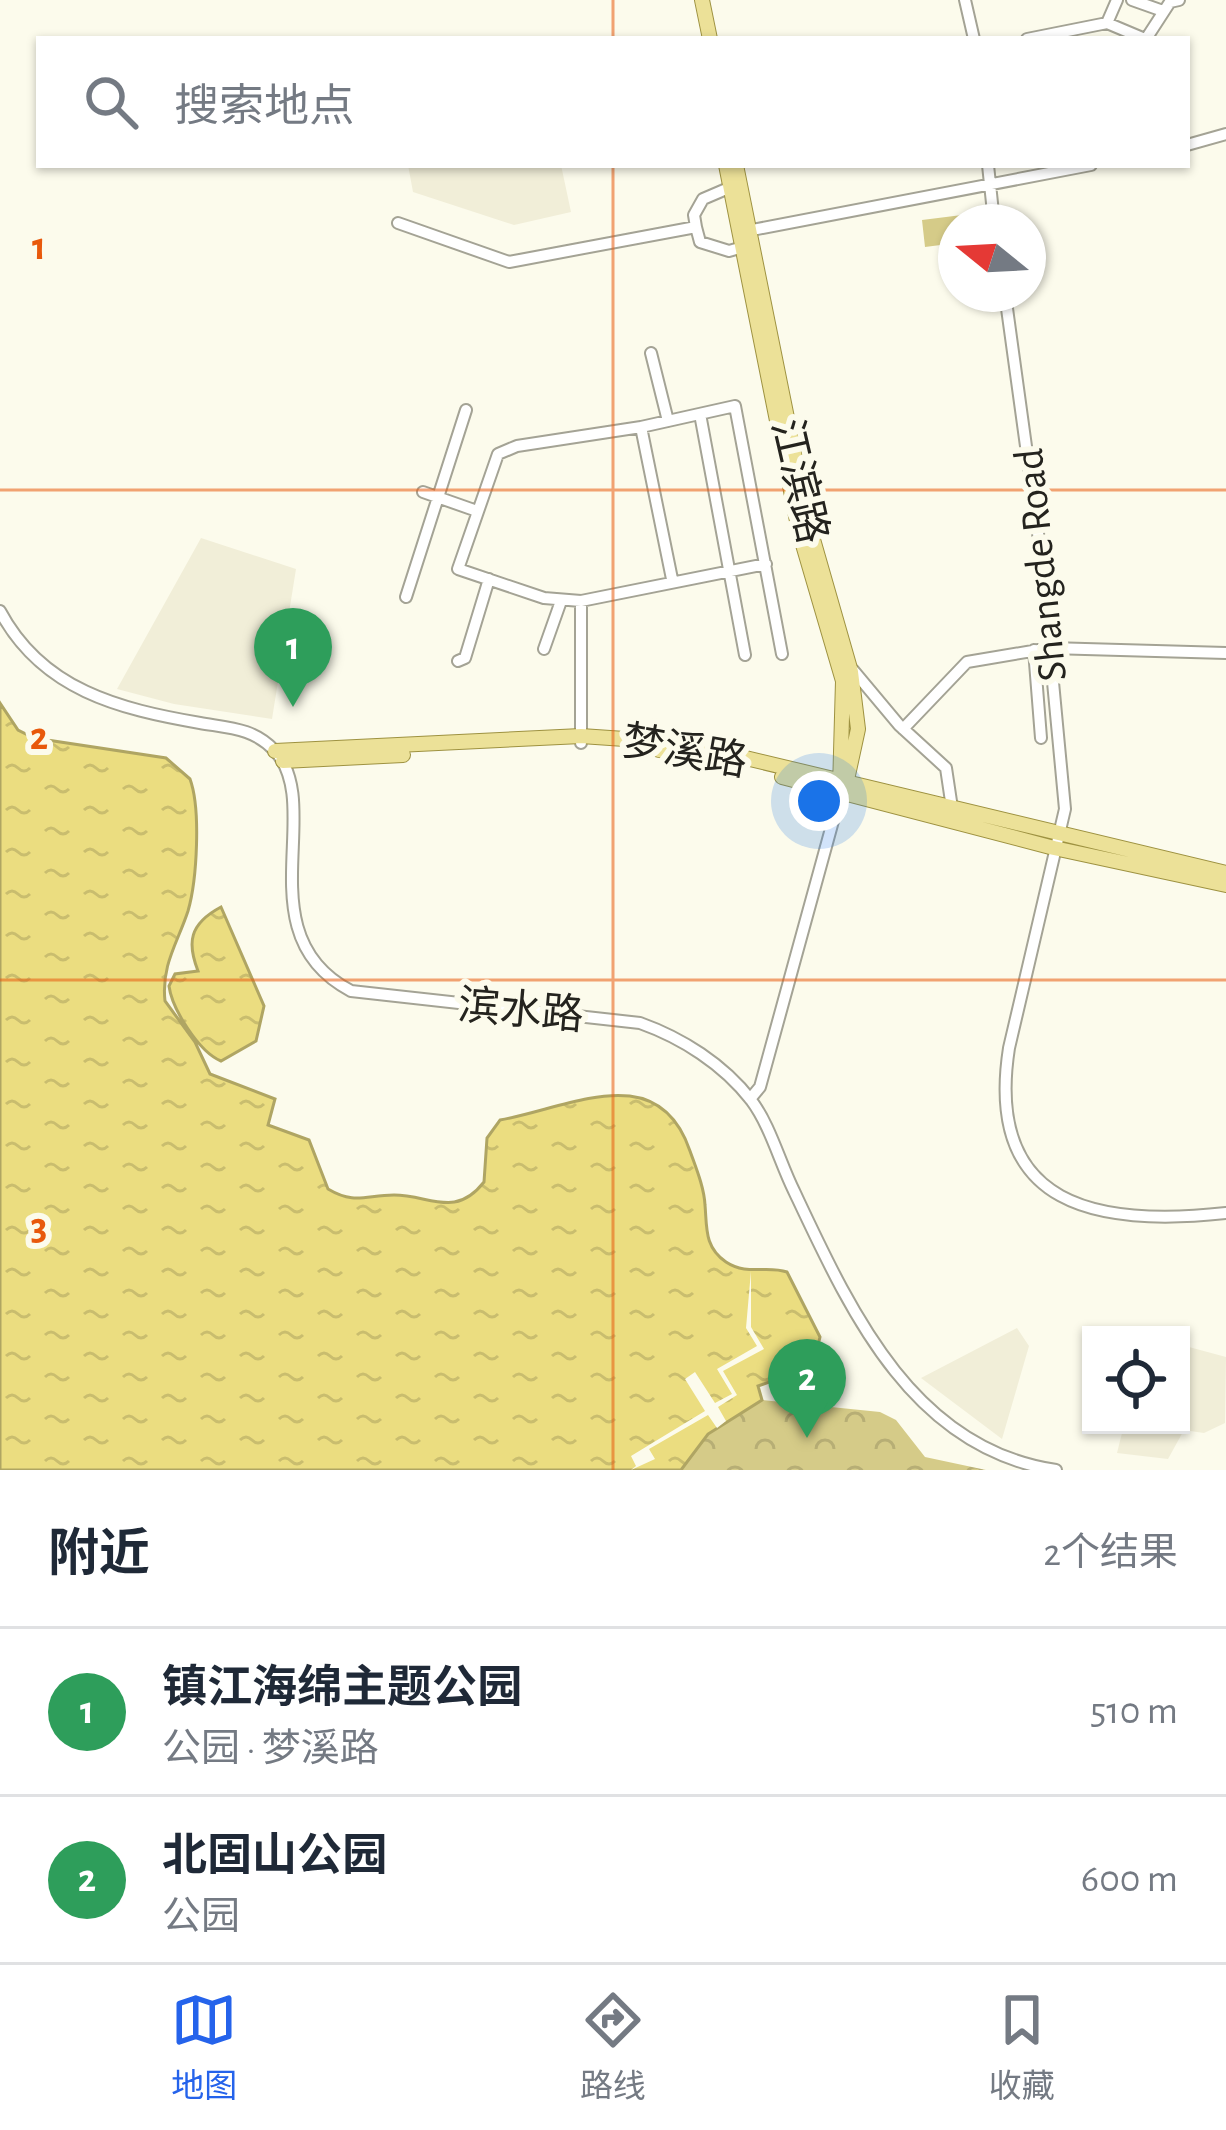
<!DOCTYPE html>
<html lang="zh">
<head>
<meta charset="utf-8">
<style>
  :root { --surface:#fff; --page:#f6f6f7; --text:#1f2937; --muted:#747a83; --line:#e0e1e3; --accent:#2563eb }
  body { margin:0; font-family:"Alegreya Sans","Noto Sans SC",sans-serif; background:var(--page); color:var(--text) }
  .controls { position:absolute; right:36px; bottom:36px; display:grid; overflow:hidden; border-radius:0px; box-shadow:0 3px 9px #0004 }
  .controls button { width:108px; height:108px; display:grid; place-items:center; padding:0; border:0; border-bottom:3px solid var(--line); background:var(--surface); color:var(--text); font:60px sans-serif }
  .compass { position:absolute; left:938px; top:204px; width:108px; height:108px; border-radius:50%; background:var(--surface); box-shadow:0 3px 9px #0004; rotate:288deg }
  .you { position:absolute; left:819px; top:801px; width:42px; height:42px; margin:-30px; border:9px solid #fff; border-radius:50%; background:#1a73e8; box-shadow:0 0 0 18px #1a73e833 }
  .badge { display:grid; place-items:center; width:78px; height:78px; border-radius:50%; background:var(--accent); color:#fff; font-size:39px; font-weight:700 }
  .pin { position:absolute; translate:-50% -99px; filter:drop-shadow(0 3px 6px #0008) }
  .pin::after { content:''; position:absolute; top:63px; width:42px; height:36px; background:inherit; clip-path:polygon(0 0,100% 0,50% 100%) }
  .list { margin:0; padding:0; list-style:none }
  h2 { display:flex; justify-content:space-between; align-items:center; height:156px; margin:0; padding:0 48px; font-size:51px }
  h2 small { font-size:39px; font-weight:400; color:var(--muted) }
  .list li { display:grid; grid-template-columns:78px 1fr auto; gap:36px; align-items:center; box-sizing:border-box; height:168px; padding:0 48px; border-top:3px solid var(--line) }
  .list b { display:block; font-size:45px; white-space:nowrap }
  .list p { margin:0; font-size:39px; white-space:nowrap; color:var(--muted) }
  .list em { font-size:39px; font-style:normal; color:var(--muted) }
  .icon { flex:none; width:66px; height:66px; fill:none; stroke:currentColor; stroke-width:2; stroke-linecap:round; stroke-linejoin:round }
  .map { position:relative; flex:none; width:1226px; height:1470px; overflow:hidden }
  .search { position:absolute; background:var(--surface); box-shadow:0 3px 9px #0004; left:36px; right:36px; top:36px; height:132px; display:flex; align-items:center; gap:30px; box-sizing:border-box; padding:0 42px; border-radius:0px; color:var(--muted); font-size:45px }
  .sheet { height:492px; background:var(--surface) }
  nav { display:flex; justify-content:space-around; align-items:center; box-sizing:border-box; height:168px; border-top:3px solid var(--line); background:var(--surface); font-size:33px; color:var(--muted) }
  nav a { display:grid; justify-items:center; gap:6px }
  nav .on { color:var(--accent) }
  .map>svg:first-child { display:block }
  .built { fill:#f1eed8 }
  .forest { fill:url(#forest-crowns) }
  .pitch { fill:#d5cb88 }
  .water { fill:url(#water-ripples); stroke:#afa563; stroke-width:3 }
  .pier { fill:#fcfbec }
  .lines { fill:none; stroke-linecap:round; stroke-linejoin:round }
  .minor-casing { stroke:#a4a395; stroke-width:14 }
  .major-casing { stroke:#9e9241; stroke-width:16 }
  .minor { stroke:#fff; stroke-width:10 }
  .major { stroke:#ece198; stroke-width:14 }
  .grid { fill:none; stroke:#e8590c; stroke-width:3; stroke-opacity:0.55 }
  .labels { text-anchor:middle; stroke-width:12; stroke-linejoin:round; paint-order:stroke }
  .street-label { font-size:42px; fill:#24231e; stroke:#fcfbec }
  .grid-label { font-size:39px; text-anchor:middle; font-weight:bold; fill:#e8590c; stroke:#fcfbec; stroke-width:12; stroke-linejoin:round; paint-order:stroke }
</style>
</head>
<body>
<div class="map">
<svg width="1226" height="1470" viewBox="0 0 1226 1470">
  <defs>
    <pattern id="forest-crowns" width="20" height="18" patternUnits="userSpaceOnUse" patternTransform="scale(3)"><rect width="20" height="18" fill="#d5cb88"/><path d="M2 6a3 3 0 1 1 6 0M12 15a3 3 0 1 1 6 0" fill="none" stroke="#b7ae75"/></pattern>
    <pattern id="water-ripples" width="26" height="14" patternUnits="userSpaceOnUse" patternTransform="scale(3)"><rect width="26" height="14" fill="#ebdd80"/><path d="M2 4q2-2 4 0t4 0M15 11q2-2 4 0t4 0" fill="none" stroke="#c9bd6e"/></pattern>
  </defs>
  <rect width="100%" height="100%" fill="#fcfbec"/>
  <path class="built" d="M408,165H561L571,212L514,225L413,192Z
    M201,538L296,569L272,719L174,704L117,689Z
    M1017,1328L1029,1346L1002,1439L921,1378Z
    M1189,1347L1226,1357L1225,1423L1204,1433L1184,1430L1168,1459L1117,1453L1124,1425H1181V1377Z"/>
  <path class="forest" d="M762,1400L880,1412L896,1420L925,1457L986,1470H681L708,1434Z"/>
  <path class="pitch" d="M962,215L963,222H956V243L925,247L922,220Z"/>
  <path class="water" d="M0,703L18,730L34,738L166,758L190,779C201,809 197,880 188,911C178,942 161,965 165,1001L195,1042L210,1074L275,1099L268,1125L309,1140L328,1189C355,1205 366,1195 394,1195C430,1195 455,1219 484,1182L487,1138L500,1120C569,1108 658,1057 690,1151C696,1168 704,1187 705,1205C707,1227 704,1247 726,1262C747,1276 767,1265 787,1272L820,1337L813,1366L758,1386L762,1400L708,1434L681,1470H0Z
    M221,907L264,1006L256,1041L221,1061C199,1052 172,1009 169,986L175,974L198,971C187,943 189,924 221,907Z"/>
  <path class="pier" d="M751,1271V1327L764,1349L723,1371L737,1395L718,1407L726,1421L717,1428L708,1415L649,1449L655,1459L631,1470L636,1466L631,1456L705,1411L685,1379L695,1372L715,1403L732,1394L717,1369L757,1346L746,1328Z"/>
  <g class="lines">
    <g class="minor-casing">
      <path id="minor" d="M965,0L974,39
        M1132,0L1163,11
        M1107,23L1117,0
        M1027,39L1107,23L1145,39
        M1146,39L1170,2L1179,0
        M1187,145L1226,134
        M988,165L994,222
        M398,223L509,262L696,227L700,242L729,251L743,247
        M696,227L694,215L703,199L731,187
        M747,231L1091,165
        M1005,294L1041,555L1065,809L1009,1048C984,1208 1099,1227 1226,1213
        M651,353L668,421
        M700,414L745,655
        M641,427L517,446L498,454L458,569L544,598L581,601L766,564
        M423,492L477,511
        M672,579L641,427L735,406L782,654
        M406,597L466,410
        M581,601V743
        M0,611C42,690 119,709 200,723C229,728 254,728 275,751C326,807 244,935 351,991L640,1023C682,1038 723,1064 751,1100C770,1125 780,1163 794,1191C850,1310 912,1449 1056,1470
        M544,649L561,601
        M1034,650L1041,738
        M458,661L465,658L489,579
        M853,670L899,725L946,768L952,808
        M903,729L967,662L1050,648L1226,653
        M750,1099L760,1087L841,792"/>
    </g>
    <g class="major-casing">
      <path id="major" d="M702,0L710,39
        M726,165L799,531L843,681L840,788
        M736,165L808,522L851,672L858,729L845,789
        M659,750L708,759
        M275,751L581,736L683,743L1226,873
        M283,761L403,755
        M782,777L1054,848L1226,885"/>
    </g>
    <use href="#minor" class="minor"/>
    <use href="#major" class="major"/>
  </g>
  <path class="grid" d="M613,0V39M613,165V1470M0,490H1226M0,980H1226"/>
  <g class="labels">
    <g class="street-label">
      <text transform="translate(801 481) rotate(77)" y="15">江滨路</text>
      <text transform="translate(1039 565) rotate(-96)" y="15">Shangde Road</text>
      <text transform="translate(685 750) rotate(10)" y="15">梦溪路</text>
      <text transform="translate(521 1009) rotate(5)" y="15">滨水路</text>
    </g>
  </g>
  <g class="grid-label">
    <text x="39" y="259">1</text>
    <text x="39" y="749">2</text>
    <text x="39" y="1239">3</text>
  </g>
</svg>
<div class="controls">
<button><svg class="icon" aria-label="locate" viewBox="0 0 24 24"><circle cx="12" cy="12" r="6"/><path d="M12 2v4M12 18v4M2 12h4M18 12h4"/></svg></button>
</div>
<svg class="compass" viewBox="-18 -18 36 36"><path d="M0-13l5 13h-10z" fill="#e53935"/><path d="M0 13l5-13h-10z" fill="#747a83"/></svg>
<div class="you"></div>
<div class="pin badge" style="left:293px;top:707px;background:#2e9e5b">1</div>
<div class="pin badge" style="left:807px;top:1438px;background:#2e9e5b">2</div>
<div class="search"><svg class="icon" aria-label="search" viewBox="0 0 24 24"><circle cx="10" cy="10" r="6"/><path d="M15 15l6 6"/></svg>搜索地点</div>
</div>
<section class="sheet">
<h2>附近<small>2个结果</small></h2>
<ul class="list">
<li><span class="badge" style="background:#2e9e5b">1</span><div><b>镇江海绵主题公园</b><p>公园 · 梦溪路</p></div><em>510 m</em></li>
<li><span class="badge" style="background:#2e9e5b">2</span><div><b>北固山公园</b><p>公园</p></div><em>600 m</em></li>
</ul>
</section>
<nav>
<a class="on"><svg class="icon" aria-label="map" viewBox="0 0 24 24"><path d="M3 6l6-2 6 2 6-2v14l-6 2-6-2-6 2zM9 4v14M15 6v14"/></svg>地图</a>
<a><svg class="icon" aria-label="directions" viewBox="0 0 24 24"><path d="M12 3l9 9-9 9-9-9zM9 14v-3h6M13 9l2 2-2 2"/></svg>路线</a>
<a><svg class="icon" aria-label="saved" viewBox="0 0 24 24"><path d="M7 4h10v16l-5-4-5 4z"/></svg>收藏</a>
</nav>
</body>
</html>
